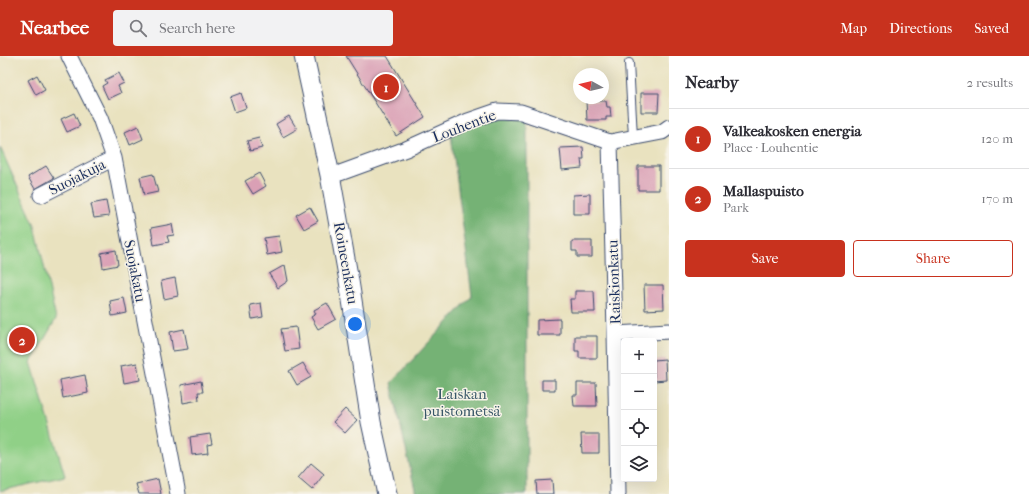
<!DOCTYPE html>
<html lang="en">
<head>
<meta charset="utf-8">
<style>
  :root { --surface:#fff; --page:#f2f2f3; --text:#2b2b33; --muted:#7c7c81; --line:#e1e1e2; --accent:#c8321e }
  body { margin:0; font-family:"IM FELL French Canon",serif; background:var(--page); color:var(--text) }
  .controls { position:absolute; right:12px; bottom:12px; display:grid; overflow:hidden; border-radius:4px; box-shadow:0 4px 16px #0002 }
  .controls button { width:36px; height:36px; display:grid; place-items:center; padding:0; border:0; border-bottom:1px solid var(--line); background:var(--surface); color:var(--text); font:20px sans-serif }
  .compass { position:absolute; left:573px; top:12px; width:36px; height:36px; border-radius:50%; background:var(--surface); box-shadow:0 4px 16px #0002; rotate:278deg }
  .you { position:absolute; left:355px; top:268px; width:14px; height:14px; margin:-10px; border:3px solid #fff; border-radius:50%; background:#1a73e8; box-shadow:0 0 0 6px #1a73e833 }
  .badge { display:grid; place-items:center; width:26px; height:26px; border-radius:50%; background:var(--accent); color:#fff; font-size:13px; font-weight:700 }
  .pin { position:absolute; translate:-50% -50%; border:2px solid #fff; box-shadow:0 1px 4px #0006 }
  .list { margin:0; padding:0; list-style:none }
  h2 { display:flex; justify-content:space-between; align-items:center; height:52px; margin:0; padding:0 16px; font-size:17px }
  h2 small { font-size:13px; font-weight:400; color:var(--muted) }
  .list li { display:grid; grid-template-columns:26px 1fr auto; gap:12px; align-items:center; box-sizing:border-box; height:60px; padding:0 16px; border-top:1px solid var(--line) }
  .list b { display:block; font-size:15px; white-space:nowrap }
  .list p { margin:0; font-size:13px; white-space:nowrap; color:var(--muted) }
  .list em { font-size:13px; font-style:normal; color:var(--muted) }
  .actions { display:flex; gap:8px; padding:12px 16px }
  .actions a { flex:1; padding:9px 0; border:1px solid var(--accent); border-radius:4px; text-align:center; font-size:14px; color:var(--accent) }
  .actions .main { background:var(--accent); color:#fff }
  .icon { flex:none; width:22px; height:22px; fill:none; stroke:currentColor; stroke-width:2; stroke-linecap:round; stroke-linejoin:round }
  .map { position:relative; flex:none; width:669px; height:438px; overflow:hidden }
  header { display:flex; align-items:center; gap:24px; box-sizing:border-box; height:56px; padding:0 20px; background:var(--accent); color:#fff }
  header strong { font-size:19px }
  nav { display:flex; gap:22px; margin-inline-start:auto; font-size:14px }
  .search { width:280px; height:36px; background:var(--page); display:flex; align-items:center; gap:10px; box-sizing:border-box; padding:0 14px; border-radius:4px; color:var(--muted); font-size:15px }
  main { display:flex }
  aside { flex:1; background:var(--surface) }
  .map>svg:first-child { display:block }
  .green { fill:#90d087; stroke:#568072 }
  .forest { fill:#74b274; stroke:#487069 }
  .building { fill:#daa0b5 }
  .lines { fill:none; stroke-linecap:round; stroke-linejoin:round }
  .service-casing { stroke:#3a4a6d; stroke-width:10 }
  .minor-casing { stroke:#3a4a6d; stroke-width:17 }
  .tertiary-casing { stroke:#3a4a6d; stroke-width:21 }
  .service { stroke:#fff; stroke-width:8 }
  .minor { stroke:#fff; stroke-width:15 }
  .tertiary { stroke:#fff; stroke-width:19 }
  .labels { text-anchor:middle; stroke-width:3; stroke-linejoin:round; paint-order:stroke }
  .street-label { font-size:15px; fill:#1b2f5e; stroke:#f7f3e8 }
  .park-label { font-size:15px; fill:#385768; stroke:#f7f3e8 }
</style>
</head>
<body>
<header>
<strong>Nearbee</strong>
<div class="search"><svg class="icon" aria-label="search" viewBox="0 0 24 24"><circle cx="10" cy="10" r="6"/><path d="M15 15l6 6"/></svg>Search here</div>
<nav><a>Map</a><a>Directions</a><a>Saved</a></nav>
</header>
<main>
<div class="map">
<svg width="669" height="438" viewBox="0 0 669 438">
  <rect width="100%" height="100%" fill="#f7f3e8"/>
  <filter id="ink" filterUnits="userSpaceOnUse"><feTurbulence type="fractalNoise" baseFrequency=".025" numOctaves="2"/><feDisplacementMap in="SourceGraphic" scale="8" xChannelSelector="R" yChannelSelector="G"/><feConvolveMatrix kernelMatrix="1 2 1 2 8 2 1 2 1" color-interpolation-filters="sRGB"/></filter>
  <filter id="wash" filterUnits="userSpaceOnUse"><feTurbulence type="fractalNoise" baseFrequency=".012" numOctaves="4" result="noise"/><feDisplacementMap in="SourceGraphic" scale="16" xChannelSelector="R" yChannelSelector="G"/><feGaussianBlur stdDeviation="0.9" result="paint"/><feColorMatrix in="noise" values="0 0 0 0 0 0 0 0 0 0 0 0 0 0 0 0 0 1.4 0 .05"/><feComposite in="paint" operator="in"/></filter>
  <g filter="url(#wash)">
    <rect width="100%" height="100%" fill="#e9e2bf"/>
    <path class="green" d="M0,91L35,170L56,263L31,306L65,420L0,435Z"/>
    <path class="forest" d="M501,61L527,63V438H416L391,327L472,240L451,79L488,65Z"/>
    <g id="blocks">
      <path class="building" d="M346,0H387L425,61L396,80Z
        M119,17L124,27L118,30L121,37L108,43L102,30L107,27L105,24Z
        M37,19L45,34L36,39L28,24Z
        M241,37L246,52L235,56L230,41Z
        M641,37H659L658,56H641Z
        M586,45H606L607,51H610L611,61H606V64H587Z
        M74,57L80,70L67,76L61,63Z
        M289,60L297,73L283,81L276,68Z
        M138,70L143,83L130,89L125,76Z
        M259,82L262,92L250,95L247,85Z
        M583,91L584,103H581L582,112L562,114L560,92Z
        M46,110L54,122L35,133L28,121Z
        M638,110H659V134H638Z
        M259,117L266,130L253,138L245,125Z
        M153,118L158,136L144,139L140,121Z
        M590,138V158H573V139Z
        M106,145L109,160L94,162L91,148Z
        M310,151L318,165L304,173L296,159Z
        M172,168L174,179L167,180L169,186L154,189L151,172Z
        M279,180L282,196L267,199L264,182Z
        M572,185H592V201H577V195H572Z
        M116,194L118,209L103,212L101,197Z
        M285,209L288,225L278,232L269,218Z
        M175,222L178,240L164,243L161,225Z
        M644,229H663L664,253L645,254Z
        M575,235H594L595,256H571L570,243H575Z
        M124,242L127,257L112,260L110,245Z
        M261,247L263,261L252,263L250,249Z
        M327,247L336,263L318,273L311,261L316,258L314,254Z
        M560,263V279H537V264Z
        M296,271L299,293L285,295L281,273Z
        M184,273L188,293L173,295L170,276Z
        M575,280H597V302H579V295H575Z
        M665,303L666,324L654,325V304Z
        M137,307L140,324L124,327L121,310Z
        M303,307L311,321L297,329L289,315Z
        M85,319L88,337L63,342L60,324Z
        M542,324H555V334H542Z
        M201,325L203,336H198L199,344L183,347L181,329Z
        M577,327H596L597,350H574L573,339H577Z
        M345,353L357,364L345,377L333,366Z
        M210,378L212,388L207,389L208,397L192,399L190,381Z
        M581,378H599V397H582Z
        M311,407L324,418L312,434L298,422Z
        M158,423L161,438H139L136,428Z
        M552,424L553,438H537L536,425Z"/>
    </g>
  </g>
  <g filter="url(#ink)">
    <use href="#blocks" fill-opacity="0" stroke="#3a4a6d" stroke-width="1"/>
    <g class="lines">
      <g class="service-casing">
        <path id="service" d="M629,7L633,81"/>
      </g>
      <g class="minor-casing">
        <path id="minor" d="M69,0L100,62L114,102L178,438
          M610,86L615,276L618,438
          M330,119L340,117L406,93L468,65L497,55L521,56L610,86L662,76L669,71
          M41,139L114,102
          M615,278L669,275"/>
      </g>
      <g class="tertiary-casing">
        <path id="tertiary" d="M304,0L330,119L349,225L371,366L387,438"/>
      </g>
      <use href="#service" class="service"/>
      <use href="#minor" class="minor"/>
      <use href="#tertiary" class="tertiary"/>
    </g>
  </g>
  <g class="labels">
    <g class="street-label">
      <text transform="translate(464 70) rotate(-21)" y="5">Louhentie</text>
      <text transform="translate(77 121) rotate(-27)" y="5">Suojakuja</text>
      <text transform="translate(346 207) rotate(80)" y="5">Roineenkatu</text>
      <text transform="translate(135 215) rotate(79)" y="5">Suojakatu</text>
      <text transform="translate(614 226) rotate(-92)" y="5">Raiskionkatu</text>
    </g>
    <g class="park-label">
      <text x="462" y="343">Laiskan<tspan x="462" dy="17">puistometsä</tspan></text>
    </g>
  </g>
</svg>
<div class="controls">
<button>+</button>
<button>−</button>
<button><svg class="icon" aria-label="locate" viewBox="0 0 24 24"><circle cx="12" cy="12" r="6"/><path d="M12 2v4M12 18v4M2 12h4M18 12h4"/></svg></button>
<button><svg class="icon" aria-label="layers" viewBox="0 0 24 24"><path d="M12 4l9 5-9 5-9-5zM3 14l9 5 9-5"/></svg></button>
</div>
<svg class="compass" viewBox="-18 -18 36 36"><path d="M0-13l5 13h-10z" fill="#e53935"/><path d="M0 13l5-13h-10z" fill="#7c7c81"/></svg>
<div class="you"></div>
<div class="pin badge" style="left:386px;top:31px">1</div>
<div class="pin badge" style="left:22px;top:284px">2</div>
</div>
<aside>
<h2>Nearby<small>2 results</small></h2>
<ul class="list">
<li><span class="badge">1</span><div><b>Valkeakosken energia</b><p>Place · Louhentie</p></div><em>120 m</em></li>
<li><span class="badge">2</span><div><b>Mallaspuisto</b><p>Park</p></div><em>170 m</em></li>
</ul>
<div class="actions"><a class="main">Save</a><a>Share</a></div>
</aside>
</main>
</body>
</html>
